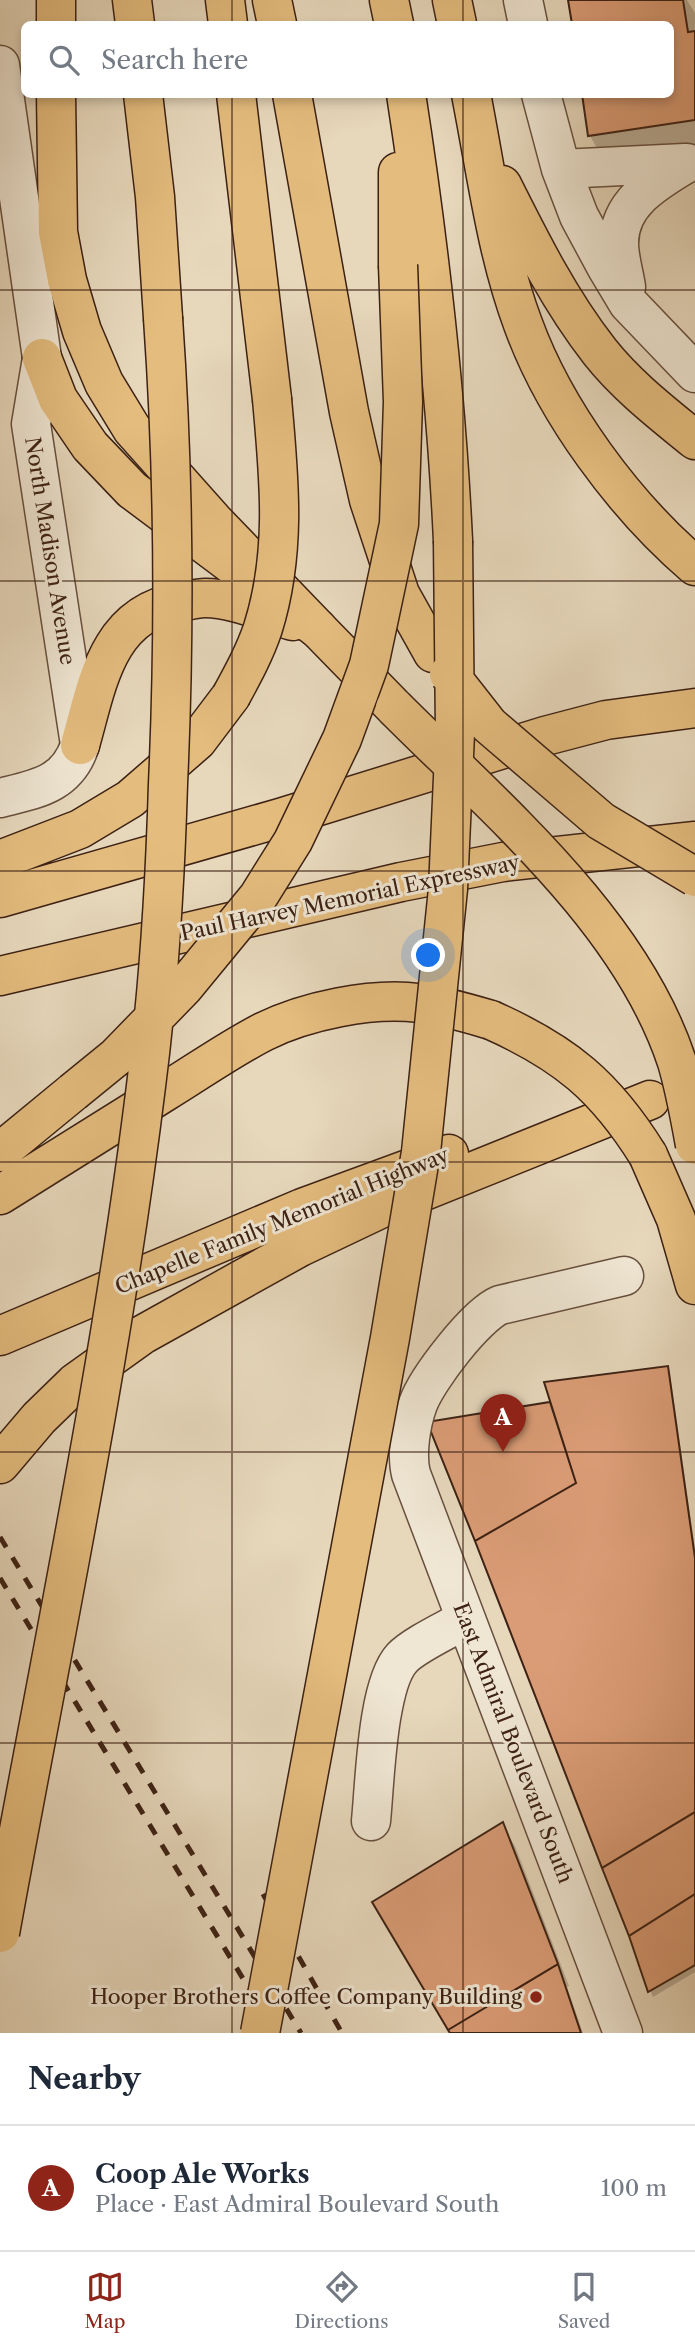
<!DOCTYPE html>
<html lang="en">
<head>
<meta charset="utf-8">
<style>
  :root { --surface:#fff; --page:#f6f6f7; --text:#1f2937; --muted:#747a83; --line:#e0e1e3; --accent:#8f2418 }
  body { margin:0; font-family:"Libre Caslon Text",serif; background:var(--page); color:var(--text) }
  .you { position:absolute; left:429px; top:956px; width:24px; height:24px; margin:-18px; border:5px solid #fff; border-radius:50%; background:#1a73e8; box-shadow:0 0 0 10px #1a73e833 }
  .badge { display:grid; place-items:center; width:46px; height:46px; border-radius:50%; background:var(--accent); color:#fff; font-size:23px; font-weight:700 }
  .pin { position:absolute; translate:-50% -58px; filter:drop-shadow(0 2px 4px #0008) }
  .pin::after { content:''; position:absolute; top:37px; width:24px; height:21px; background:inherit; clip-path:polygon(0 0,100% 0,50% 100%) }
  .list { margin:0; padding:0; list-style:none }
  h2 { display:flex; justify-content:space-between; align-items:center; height:91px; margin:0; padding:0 28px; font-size:30px }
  h2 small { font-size:23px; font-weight:400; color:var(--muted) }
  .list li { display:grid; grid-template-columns:46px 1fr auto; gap:21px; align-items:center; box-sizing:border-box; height:126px; padding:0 28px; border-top:2px solid var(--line) }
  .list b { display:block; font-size:26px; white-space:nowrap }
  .list p { margin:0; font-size:23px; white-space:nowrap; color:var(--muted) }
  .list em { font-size:23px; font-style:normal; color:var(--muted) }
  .icon { flex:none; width:38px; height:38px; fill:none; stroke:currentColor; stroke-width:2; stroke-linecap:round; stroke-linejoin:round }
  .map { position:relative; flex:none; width:695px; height:2033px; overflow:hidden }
  .search { position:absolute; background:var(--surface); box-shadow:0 4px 10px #0003; left:21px; right:21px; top:21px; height:77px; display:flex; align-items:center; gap:18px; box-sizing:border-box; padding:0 24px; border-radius:10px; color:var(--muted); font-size:26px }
  .sheet { height:217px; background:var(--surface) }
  nav { display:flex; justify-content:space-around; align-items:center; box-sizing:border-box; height:98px; border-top:2px solid var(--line); background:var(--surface); font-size:19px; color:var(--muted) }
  nav a { display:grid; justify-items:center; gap:4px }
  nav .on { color:var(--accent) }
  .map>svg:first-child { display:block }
  .shadow { fill:#0003 }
  .building { fill:#da9c76; stroke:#3c2114; stroke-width:2 }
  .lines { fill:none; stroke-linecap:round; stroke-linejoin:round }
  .minor-casing { stroke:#674f3e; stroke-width:41 }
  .major-casing { stroke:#3c2114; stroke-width:41 }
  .highway-casing { stroke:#3c2114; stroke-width:41 }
  .minor { stroke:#efe6d3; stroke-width:38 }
  .major { stroke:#e4bc7e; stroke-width:38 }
  .highway { stroke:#e4bc7e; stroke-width:38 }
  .rail { stroke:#3c2114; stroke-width:5; stroke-dasharray:12 12; stroke-linecap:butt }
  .major-bridge-casing { stroke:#3c2114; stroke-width:41; stroke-linecap:butt }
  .highway-bridge-casing { stroke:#3c2114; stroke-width:41; stroke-linecap:butt }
  .major-bridge { stroke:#e4bc7e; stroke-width:38 }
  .highway-bridge { stroke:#e4bc7e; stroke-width:38 }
  .grid { fill:none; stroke:#3c2114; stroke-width:2; stroke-opacity:0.55 }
  .poi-dot { fill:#8f2418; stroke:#efe6d3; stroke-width:2.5 }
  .labels { text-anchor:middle; stroke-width:6; stroke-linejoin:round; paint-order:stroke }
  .street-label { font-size:21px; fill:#3c2114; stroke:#efe6d3 }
  .poi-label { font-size:21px; fill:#3c2114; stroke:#efe6d3; text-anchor:end }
</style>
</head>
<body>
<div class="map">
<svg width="695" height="2033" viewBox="0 0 695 2033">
  <rect width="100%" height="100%" fill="#e7d8bc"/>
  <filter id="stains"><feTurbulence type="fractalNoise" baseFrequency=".00286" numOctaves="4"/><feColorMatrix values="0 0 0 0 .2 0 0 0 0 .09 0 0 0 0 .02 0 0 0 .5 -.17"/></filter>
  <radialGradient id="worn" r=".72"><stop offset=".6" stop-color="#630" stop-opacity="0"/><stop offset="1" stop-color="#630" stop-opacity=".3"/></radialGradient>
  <path class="shadow" d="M570,0H687L695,13V149L605,162L590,136L670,94V24H573Z
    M667,1368L670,1374L695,1549V1972L653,1997L477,1541L549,1404L554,1413Z
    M502,1825L515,1846L569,1986L567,1987L583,2033H452Z"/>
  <path class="building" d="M568,0H683L688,32L695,31V120L588,136L582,94H670V24H572Z
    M668,1366L695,1558V1812L602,1868L475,1541L576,1483L544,1382Z
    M550,1402L576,1483L475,1541L427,1422Z
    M695,1812V1894L629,1936L602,1868Z
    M503,1822L558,1964L448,2030L372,1902Z
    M695,1894V1965L648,1992L629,1936Z
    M558,1964L581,2033H450L448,2030Z"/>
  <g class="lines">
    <g class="minor-casing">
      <path id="minor" d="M523,0L528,24
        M0,65L42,358L31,424L80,745C67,785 36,789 0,798
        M541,94L561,169L579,216L607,268L628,303L695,373
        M561,169L685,163
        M626,287C624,273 619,258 619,243C619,202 656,182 687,163
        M371,1821C375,1782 377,1685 402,1658C414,1645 449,1629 466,1619
        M623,2033L411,1474C406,1454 411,1423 418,1404C427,1379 476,1315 500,1305L624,1276"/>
    </g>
    <g class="major-casing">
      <path id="major" d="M42,358L58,399L90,446L132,490L318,629L395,708
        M80,745C97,686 106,614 179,602C187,601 197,598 205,598C234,598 265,613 293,621"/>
    </g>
    <g class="highway-casing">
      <path id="highway" d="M56,0V24
        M132,0L135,24
        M225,0L228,24
        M272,0L277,24
        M389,0L394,24
        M452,0L457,24
        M56,94L58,232L67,280L82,331L104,383L132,429L213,520L318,629
        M143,94L155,197L163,318
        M236,94L272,399
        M292,94L349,412L369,500L400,594L433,653
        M406,94C429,243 446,391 453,541
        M471,94C486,170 496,252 523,324C555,412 624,505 695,566
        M502,185C531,243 560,301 600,352C627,386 662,413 695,440
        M398,265V172
        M0,860L80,829L130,799L197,741L231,696
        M0,898L280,818L545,736L606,720L695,708
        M0,976L401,882L503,862L695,841
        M0,1152L73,1092
        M648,1155L676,1219L695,1285
        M0,1195C54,1161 108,1127 163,1093C196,1073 228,1050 263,1032C305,1011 371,997 419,1003C444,1006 467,1013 491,1020
        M0,1336L302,1208L449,1154
        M0,1464L39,1418L75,1383L142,1335L300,1247L382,1208L650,1100"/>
    </g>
    <use href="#minor" class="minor"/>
    <use href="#major" class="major"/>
    <use href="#highway" class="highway"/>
    <path class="rail" d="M0,1537L301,2033
      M0,1578L276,2033
      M263,1894L342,2033"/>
    <g class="major-bridge-casing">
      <path id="major-bridge" d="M395,708C497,810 631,922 677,1062C685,1089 690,1117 695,1145"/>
    </g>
    <g class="highway-bridge-casing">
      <path id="highway-bridge" d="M449,674L489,725L601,821L695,877
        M231,696C243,674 255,652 263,628C287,551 279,477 272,399
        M491,1020C565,1053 605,1086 648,1155
        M73,1092L116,1057L184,987L258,897L293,841L342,739L369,665L399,524L403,402L398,265
        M0,1933C51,1651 111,1370 146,1086C159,986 165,885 168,784C175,629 174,474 163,318
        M260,2033L390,1338L421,1152L448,889L455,733L453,541"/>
    </g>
    <use href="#major-bridge" class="major-bridge"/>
    <use href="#highway-bridge" class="highway-bridge"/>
  </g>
  <path class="grid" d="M232,0V24M463,0V24M232,94V2033M463,94V2033M0,290H695M0,581H695M0,871H695M0,1162H695M0,1452H695M0,1743H695"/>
  <circle class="poi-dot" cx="536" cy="1997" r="7"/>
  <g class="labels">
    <g class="street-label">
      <text transform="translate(50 551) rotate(81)" y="7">North Madison Avenue</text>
      <text transform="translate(350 898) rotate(-12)" y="7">Paul Harvey Memorial Expressway</text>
      <text transform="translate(282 1221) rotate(-22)" y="7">Chapelle Family Memorial Highway</text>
      <text transform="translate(513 1743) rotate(69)" y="7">East Admiral Boulevard South</text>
    </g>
    <g class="poi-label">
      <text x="522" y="2004">Hooper Brothers Coffee Company Building</text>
    </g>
  </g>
  <rect width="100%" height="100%" filter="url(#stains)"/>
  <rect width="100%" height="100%" fill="url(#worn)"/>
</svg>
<div class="you"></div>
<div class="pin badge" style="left:503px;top:1452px">A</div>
<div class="search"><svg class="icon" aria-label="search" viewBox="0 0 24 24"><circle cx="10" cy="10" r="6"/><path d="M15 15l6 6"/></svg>Search here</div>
</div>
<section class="sheet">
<h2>Nearby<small></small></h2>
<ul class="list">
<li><span class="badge">A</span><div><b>Coop Ale Works</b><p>Place · East Admiral Boulevard South</p></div><em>100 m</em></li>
</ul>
</section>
<nav>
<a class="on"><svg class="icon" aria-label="map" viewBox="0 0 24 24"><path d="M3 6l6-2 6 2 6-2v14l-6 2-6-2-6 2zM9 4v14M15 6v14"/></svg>Map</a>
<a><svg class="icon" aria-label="directions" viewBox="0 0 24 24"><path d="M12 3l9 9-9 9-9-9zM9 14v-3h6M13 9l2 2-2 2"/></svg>Directions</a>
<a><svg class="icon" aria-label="saved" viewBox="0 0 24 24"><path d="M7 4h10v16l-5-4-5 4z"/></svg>Saved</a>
</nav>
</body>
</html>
